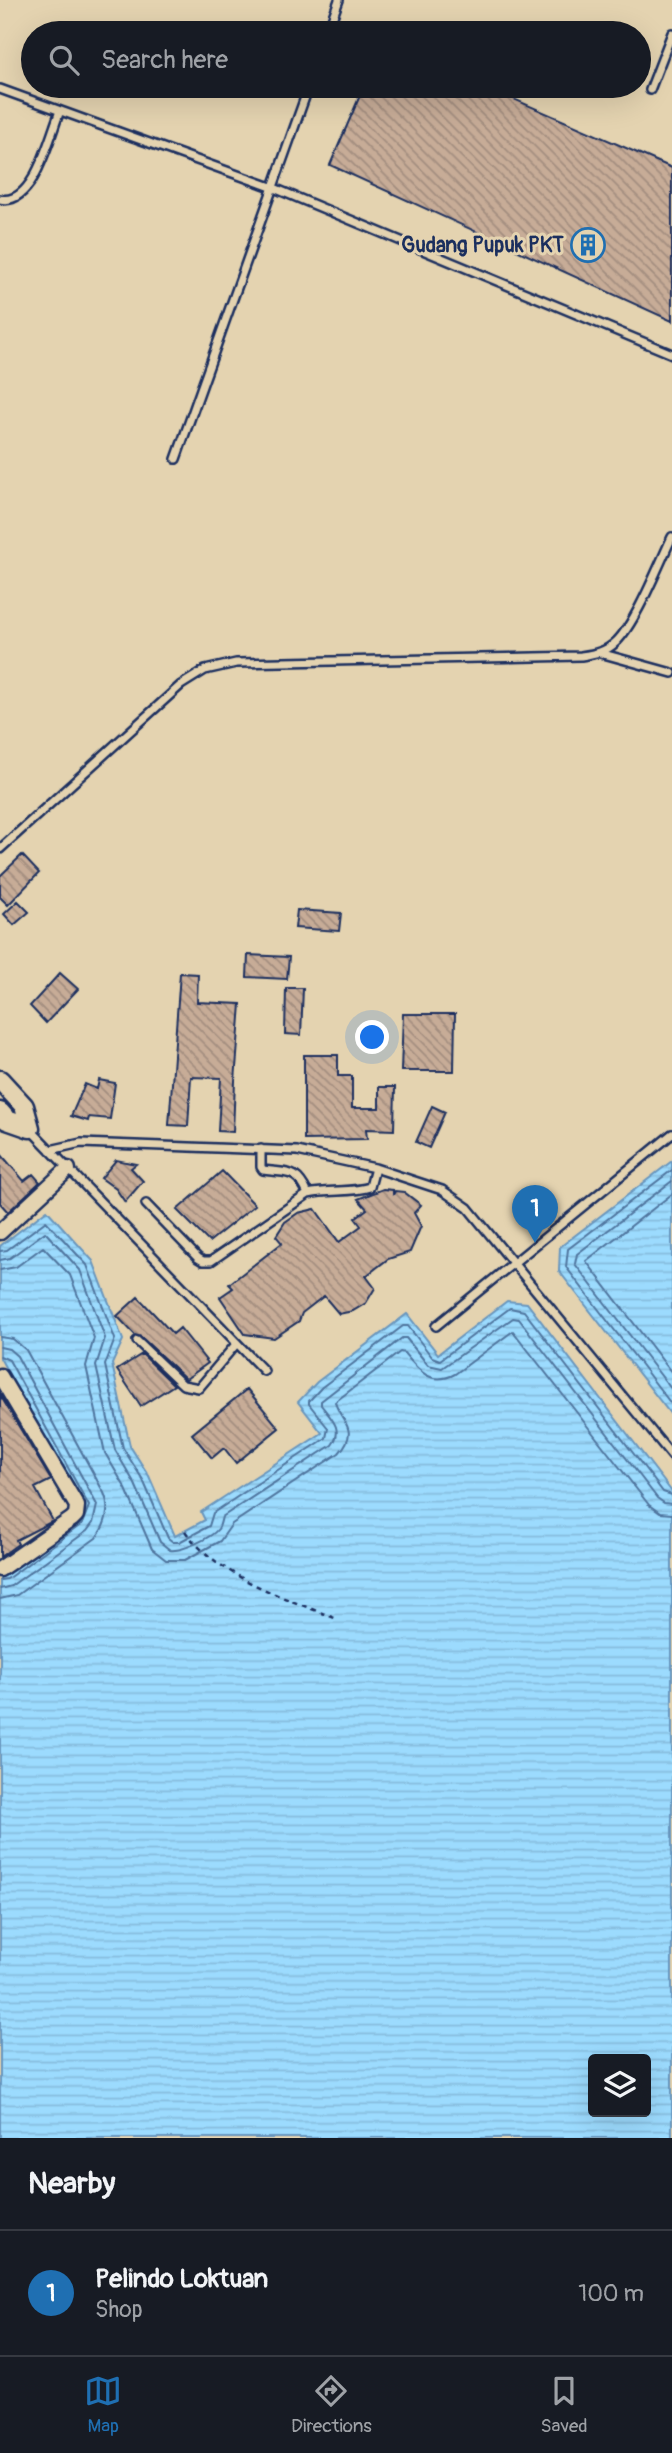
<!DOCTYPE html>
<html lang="en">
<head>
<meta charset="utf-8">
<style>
  :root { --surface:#171b24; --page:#242831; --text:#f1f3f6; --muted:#9ea1a6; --line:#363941; --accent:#1f6fb2 }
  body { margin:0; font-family:Pangolin,sans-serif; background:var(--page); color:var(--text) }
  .controls { position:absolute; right:21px; bottom:21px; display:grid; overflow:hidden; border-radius:7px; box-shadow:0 7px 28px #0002 }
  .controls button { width:63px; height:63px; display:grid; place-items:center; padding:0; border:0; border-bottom:2px solid var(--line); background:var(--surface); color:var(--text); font:35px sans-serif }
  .you { position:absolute; left:373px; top:1038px; width:24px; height:24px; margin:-18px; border:5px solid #fff; border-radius:50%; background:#1a73e8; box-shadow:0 0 0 10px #1a73e833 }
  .badge { display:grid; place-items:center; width:46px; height:46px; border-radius:50%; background:var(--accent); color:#fff; font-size:23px; font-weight:700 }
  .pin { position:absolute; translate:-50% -58px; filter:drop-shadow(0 2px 4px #0008) }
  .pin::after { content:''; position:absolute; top:37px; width:24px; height:21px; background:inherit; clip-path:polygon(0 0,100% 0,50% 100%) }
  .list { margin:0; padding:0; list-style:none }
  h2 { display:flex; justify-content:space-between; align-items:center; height:91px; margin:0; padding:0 28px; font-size:30px }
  h2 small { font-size:23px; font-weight:400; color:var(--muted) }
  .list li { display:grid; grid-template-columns:46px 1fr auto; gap:21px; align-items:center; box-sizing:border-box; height:126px; padding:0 28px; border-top:2px solid var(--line) }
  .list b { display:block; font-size:26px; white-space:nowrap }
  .list p { margin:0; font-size:23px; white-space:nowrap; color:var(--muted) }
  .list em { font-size:23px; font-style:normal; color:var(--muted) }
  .icon { flex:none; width:38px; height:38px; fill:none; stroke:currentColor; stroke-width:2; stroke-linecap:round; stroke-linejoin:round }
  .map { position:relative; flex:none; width:672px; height:2138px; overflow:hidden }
  .search { position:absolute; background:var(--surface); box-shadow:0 7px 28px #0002; left:21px; right:21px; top:21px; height:77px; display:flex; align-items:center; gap:18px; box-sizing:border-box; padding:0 24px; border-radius:38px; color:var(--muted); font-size:26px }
  .sheet { height:217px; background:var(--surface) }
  nav { display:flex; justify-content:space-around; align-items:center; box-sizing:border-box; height:98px; border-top:2px solid var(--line); background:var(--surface); font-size:19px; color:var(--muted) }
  nav a { display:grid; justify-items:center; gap:4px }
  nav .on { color:var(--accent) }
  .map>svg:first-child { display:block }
  .water { fill:url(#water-rules); stroke:#6896be; stroke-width:2; fill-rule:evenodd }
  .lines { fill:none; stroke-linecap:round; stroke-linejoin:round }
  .shore { stroke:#4f749e; stroke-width:2 }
  .building { fill:url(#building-back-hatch); stroke:#1b2f5e; stroke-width:2 }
  .service-casing { stroke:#1b2f5e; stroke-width:12 }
  .minor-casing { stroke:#1b2f5e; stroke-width:19 }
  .tertiary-casing { stroke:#1b2f5e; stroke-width:23 }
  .path { stroke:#1b2f5e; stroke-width:2.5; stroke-dasharray:5 5; stroke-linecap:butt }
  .service { stroke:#e4d3b0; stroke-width:7 }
  .minor { stroke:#e4d3b0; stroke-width:14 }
  .tertiary { stroke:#e4d3b0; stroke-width:18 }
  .labels { text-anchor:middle; stroke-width:6; stroke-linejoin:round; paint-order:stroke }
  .poi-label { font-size:21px; font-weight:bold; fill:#1b2f5e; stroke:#e4d3b0; text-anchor:end }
</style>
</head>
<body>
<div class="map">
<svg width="672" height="2138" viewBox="0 0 672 2138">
  <defs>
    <pattern id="water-rules" width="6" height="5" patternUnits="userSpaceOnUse" patternTransform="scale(1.75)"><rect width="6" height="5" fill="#9cdbfe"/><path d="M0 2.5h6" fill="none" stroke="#86bcdc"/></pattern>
    <pattern id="building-back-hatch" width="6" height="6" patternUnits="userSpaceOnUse" patternTransform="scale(1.75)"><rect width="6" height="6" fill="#c7ac97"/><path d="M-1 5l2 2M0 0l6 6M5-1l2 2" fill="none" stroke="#a18c7e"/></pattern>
  </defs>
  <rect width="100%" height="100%" fill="#e4d3b0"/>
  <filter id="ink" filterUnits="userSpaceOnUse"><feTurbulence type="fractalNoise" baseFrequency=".0143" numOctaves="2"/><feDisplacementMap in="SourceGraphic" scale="14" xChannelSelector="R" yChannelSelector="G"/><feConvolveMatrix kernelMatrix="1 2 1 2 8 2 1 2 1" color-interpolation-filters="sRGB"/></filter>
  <g filter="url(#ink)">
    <path class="water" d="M672,1161V1416L559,1271L560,1247Z
      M47,1210L93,1261L123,1340L112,1364L130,1446L149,1476L175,1536L205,1520L201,1512L322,1433L298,1402L317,1382L407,1314L438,1354L507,1301L527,1303L672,1492V2138H0V1575L82,1506L0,1358V1246ZM593,2059H646V2112H593Z"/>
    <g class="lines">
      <path class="shore" d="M672,1170L568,1249L566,1267L672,1405
        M672,1181L577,1254L575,1264L672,1390
        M672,1194L586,1261L672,1373
        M0,1251L7,1250L46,1221L87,1265L115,1339L105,1365L123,1448L143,1480L168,1538L173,1542H179L209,1526L213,1513L326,1438L328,1428L309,1404V1401L322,1387L403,1326H408L432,1357L440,1360L510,1308L524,1311L663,1492L672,1495
        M0,1260L10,1258L45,1232L80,1270L105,1338L96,1366L115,1450L135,1484L160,1542L170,1550C181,1552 211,1538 218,1529C220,1526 221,1520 222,1517L332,1445C344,1429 331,1418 321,1405V1401L402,1338H406L428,1365L442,1368L513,1318L519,1319L657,1498L664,1503L672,1504
        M0,1270L16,1267L43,1247L70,1275L94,1338L86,1366L105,1453L126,1489L152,1549L166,1560H185L220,1541L232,1524L339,1453C361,1428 340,1422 335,1402L400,1352L404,1353C418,1370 431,1387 455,1374L513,1331L649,1505L660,1513L672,1514
        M0,1337L13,1339L26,1350L104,1493C111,1508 106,1525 96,1538L17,1595L0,1599
        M0,1347L9,1349L17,1356L97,1505L93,1523L87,1531L11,1586L0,1589
        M0,1356L9,1360L89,1506L82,1524L7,1579L0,1580"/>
    </g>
    <path class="building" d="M364,86H484L672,168V321L330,165Z
      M22,855L39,873L8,905L0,897V876Z
      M18,901L29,912L14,925L4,914Z
      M297,910L341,913L339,931L295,928Z
      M248,955L289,957L287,979L247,977Z
      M60,973L78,989L46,1023L30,1006Z
      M180,973L198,974L197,1002L241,1004L235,1081L233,1132L218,1131L221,1078L191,1077L188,1126L169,1125Z
      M286,988H303L301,1035L285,1034Z
      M403,1014H455L454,1071H401Z
      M304,1055H338V1076H352V1108H379V1087H395L394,1130L366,1129L367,1139L304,1140Z
      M99,1080L115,1083L110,1119L89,1117L88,1121L71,1116L85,1084L97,1089Z
      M432,1106L445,1112L429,1148L416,1142Z
      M0,1153L24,1181L33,1174L40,1182L8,1212L0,1203Z
      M116,1160L136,1164L131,1168L143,1181L125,1202L116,1189L101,1178Z
      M222,1171L255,1205L209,1242L177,1210Z
      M383,1189L393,1190V1195L395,1191L404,1192L421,1205L414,1213L421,1226L410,1252L388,1259L366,1276L375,1288L366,1303L353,1311L339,1314L324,1296L302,1313L299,1321L274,1338L245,1334L220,1297L233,1288L229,1284L282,1243L276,1236L285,1222L298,1213L315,1209L339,1242L361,1226L355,1218L367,1209L358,1199Z
      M138,1297L173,1334L180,1328L208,1363L186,1379L141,1337L135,1335L117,1316Z
      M142,1354L174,1385L141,1406L117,1370Z
      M247,1389L279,1428L236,1463L224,1448L212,1458L192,1434Z
      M0,1395L51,1480L35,1488L53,1521L16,1540L18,1544L0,1557Z"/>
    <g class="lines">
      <g class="service-casing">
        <path id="service" d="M327,33L339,0
          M0,89L274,188L672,354
          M650,90L672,33
          M0,199C34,207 50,135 60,111
          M176,459L309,86
          M600,653L672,673
          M0,849L181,685L205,670L236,663L581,656C594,654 606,652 616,642C636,623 659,564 672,537
          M31,1130L264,1371
          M50,1150L81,1143L297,1151L375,1168L442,1190L468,1208L672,1456
          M308,1194C328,1189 353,1193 370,1187L375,1168
          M146,1204L198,1258L203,1261H211L308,1194C296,1168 288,1174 263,1170L261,1167V1149
          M436,1326L672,1134
          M137,1341L183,1385L199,1388L237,1343"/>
      </g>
      <g class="minor-casing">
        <path id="minor" d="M0,1232L68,1169
          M0,1376L77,1506L76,1515L72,1519L0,1569"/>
      </g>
      <g class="tertiary-casing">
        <path id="tertiary" d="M0,1080L24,1106L30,1128
          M0,1112L7,1120L30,1128"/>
      </g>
      <path class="path" d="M185,1531C221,1579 284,1597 337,1619"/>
      <use href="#service" class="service"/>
      <use href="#minor" class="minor"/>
      <use href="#tertiary" class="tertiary"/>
    </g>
  </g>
  <defs>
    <g id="building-ring" transform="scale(1.75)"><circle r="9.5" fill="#e4d3b0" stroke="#1f6fb2" stroke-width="1.5"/><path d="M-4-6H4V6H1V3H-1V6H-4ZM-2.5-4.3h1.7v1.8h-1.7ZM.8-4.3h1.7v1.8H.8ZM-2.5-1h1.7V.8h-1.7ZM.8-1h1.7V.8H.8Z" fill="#1f6fb2"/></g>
  </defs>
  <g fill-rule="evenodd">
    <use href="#building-ring" x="588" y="245"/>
  </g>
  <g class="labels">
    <g class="poi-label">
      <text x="564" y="252">Gudang Pupuk PKT</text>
    </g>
  </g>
</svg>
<div class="controls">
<button><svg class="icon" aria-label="layers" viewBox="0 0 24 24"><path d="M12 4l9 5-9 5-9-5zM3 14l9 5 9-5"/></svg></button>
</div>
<div class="you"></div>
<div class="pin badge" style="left:535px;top:1243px">1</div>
<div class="search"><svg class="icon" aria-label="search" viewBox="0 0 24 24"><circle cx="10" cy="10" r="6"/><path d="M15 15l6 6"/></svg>Search here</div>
</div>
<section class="sheet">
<h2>Nearby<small></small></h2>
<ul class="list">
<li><span class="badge">1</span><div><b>Pelindo Loktuan</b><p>Shop</p></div><em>100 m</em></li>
</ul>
</section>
<nav>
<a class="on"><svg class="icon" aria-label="map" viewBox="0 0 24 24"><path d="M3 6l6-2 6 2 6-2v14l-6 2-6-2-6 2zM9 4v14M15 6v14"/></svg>Map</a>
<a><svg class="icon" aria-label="directions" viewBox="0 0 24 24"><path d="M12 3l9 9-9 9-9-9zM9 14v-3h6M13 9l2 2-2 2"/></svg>Directions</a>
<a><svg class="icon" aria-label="saved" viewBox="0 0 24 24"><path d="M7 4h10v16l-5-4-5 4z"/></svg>Saved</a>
</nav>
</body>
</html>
